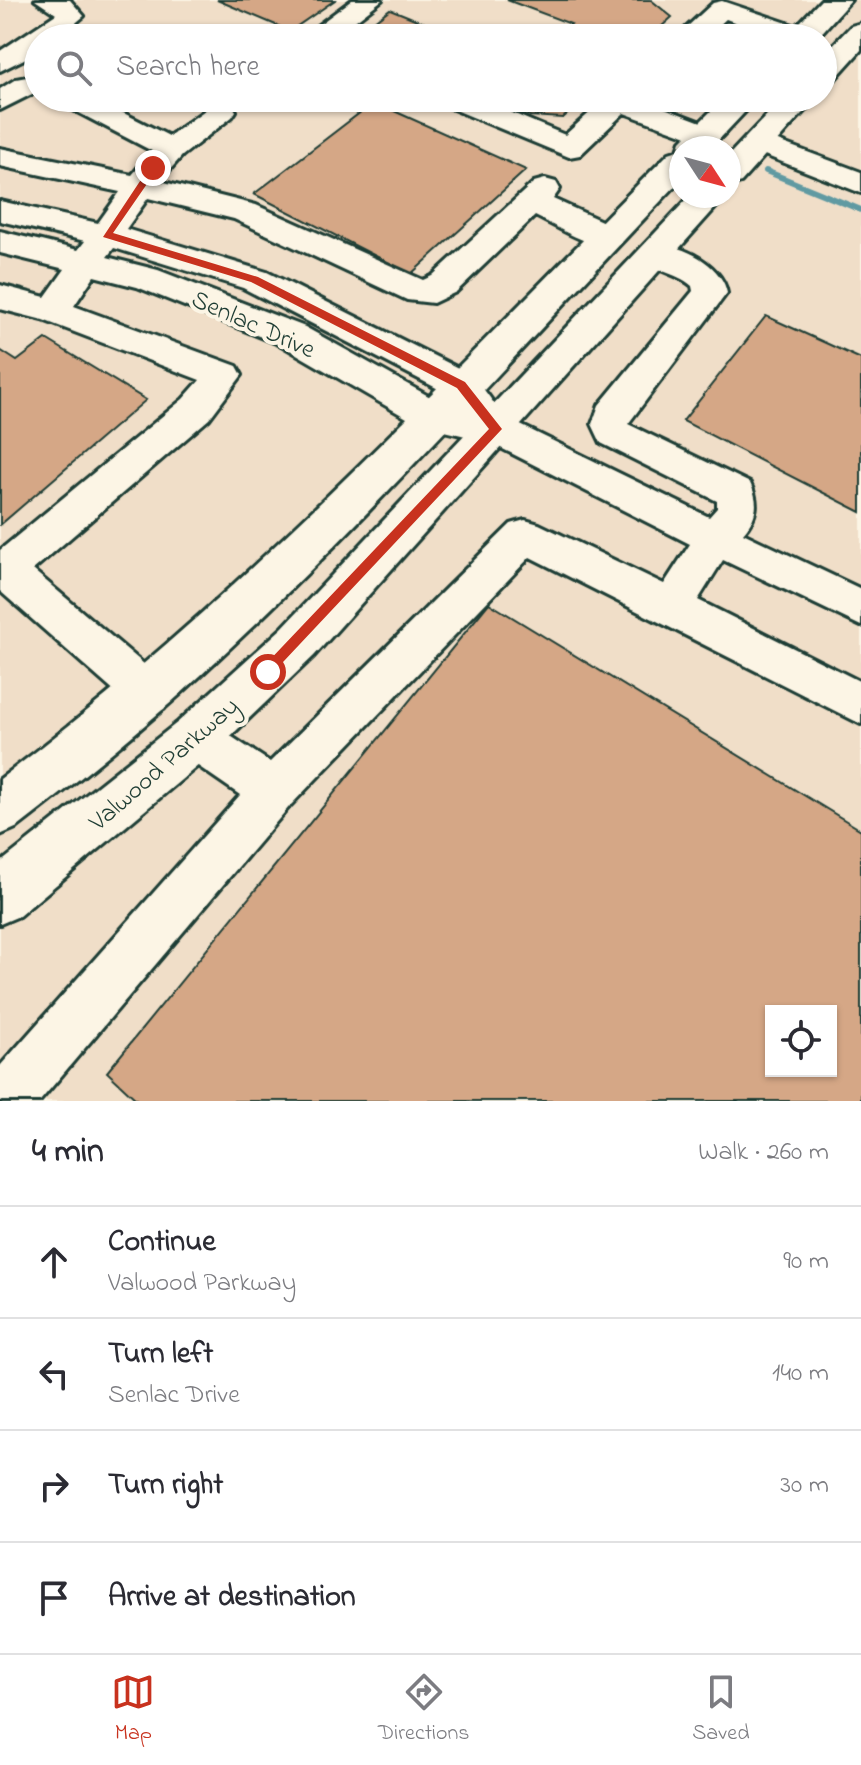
<!DOCTYPE html>
<html lang="en">
<head>
<meta charset="utf-8">
<style>
  :root { --surface:#fff; --page:#f2f2f3; --text:#2b2b33; --muted:#7c7c81; --line:#e1e1e2; --accent:#c8321e }
  body { margin:0; font-family:"Indie Flower",sans-serif; background:var(--page); color:var(--text) }
  .controls { position:absolute; right:24px; bottom:24px; display:grid; overflow:hidden; border-radius:0px; box-shadow:0 2px 6px #0004 }
  .controls button { width:72px; height:72px; display:grid; place-items:center; padding:0; border:0; border-bottom:2px solid var(--line); background:var(--surface); color:var(--text); font:40px sans-serif }
  .compass { position:absolute; left:669px; top:136px; width:72px; height:72px; border-radius:50%; background:var(--surface); box-shadow:0 2px 6px #0004; rotate:126deg }
  .stop { position:absolute; width:24px; height:24px; margin:-18px; border:6px solid #c8321e; border-radius:50%; background:#fff }
  .stop.end { background:#c8321e; border-color:#fff; box-shadow:0 2px 8px #0008 }
  .list { margin:0; padding:0; list-style:none }
  h2 { display:flex; justify-content:space-between; align-items:center; height:104px; margin:0; padding:0 32px; font-size:34px }
  h2 small { font-size:26px; font-weight:400; color:var(--muted) }
  .list li { display:grid; grid-template-columns:52px 1fr auto; gap:24px; align-items:center; box-sizing:border-box; height:112px; padding:0 32px; border-top:2px solid var(--line) }
  .list b { display:block; font-size:30px; white-space:nowrap }
  .list p { margin:0; font-size:26px; white-space:nowrap; color:var(--muted) }
  .list em { font-size:26px; font-style:normal; color:var(--muted) }
  .icon { flex:none; width:44px; height:44px; fill:none; stroke:currentColor; stroke-width:2; stroke-linecap:round; stroke-linejoin:round }
  .map { position:relative; flex:none; width:861px; height:1101px; overflow:hidden }
  .search { position:absolute; background:var(--surface); box-shadow:0 2px 6px #0004; left:24px; right:24px; top:24px; height:88px; display:flex; align-items:center; gap:20px; box-sizing:border-box; padding:0 28px; border-radius:44px; color:var(--muted); font-size:30px }
  .sheet { height:552px; background:var(--surface) }
  nav { display:flex; justify-content:space-around; align-items:center; box-sizing:border-box; height:112px; border-top:2px solid var(--line); background:var(--surface); font-size:22px; color:var(--muted) }
  nav a { display:grid; justify-items:center; gap:4px }
  nav .on { color:var(--accent) }
  .map>svg:first-child { display:block }
  .built { fill:#f0dec8; fill-rule:evenodd }
  .lines { fill:none; stroke-linecap:round; stroke-linejoin:round }
  .stream { stroke:#609aa2; stroke-width:6 }
  .building { fill:#d5a786; stroke:#1f3d34; stroke-width:2; fill-rule:evenodd }
  .minor-casing { stroke:#1f3d34; stroke-width:6 }
  .major-casing { stroke:#1f3d34; stroke-width:6 }
  .minor { fill:#fcf5e5; fill-rule:evenodd }
  .major { fill:#fcf5e5; fill-rule:evenodd }
  .route { fill:#c8321e }
  .labels { text-anchor:middle; stroke-width:8; stroke-linejoin:round; paint-order:stroke }
  .street-label { font-size:26px; fill:#1f3d34; stroke:#fcf5e5 }
</style>
</head>
<body>
<div class="map">
<svg width="861" height="1101" viewBox="0 0 861 1101">
  <rect width="100%" height="100%" fill="#fcf5e5"/>
  <filter id="ink" filterUnits="userSpaceOnUse"><feTurbulence type="fractalNoise" baseFrequency=".0125" numOctaves="2"/><feDisplacementMap in="SourceGraphic" scale="16" xChannelSelector="R" yChannelSelector="G"/><feConvolveMatrix kernelMatrix="1 2 1 2 8 2 1 2 1" color-interpolation-filters="sRGB"/></filter>
  <g filter="url(#ink)">
    <path class="built" d="M0,0H861V1101H0ZM38,38H823V98H38ZM681,148H729V196H681ZM771,1011H831V1071H771Z"/>
    <g class="lines">
      <path class="stream" d="M766,171L861,210"/>
    </g>
    <path class="building" d="M217,0H335L290,31Z
      M507,0H651L672,17L649,38H555L571,24Z
      M390,9L462,38H352Z
      M487,98H585L563,118L530,116Z
      M374,102L526,170L411,274L254,194Z
      M766,316L861,359V512L683,421Z
      M46,339L146,400L0,525V350L17,361Z
      M489,603L861,830V1101H138L107,1072ZM771,1011H831V1071H771Z"/>
    <g class="lines">
      <g class="minor-casing">
        <path id="minor" d="M35,0H70L84,16L58,38H38V52L0,71V51L56,14Z
          M352,0H382L333,38H301Z
          M722,1L811,31L814,37L778,38L726,19L705,38H675L713,3Z
          M38,75V91L0,110V89L16,79Z
          M58,98H94L169,136L212,105H232L236,111L232,117L182,156L160,181L256,205L423,280L432,276L534,182L545,179L556,182L560,189L553,199L617,228L622,236L617,244C591,251 559,227 535,216L456,292L433,303L407,300L234,219L148,198L126,229L267,272L474,376L504,417L709,517L717,508V501L601,443L592,424L599,405L693,291L692,286C677,272 649,271 639,254L644,246C672,238 722,262 727,293L628,424L750,483C760,503 757,517 743,533L861,589V626L723,560L698,600L861,682V724L530,557L289,807L40,1101H0V1066L240,795L179,753L173,738L179,723L195,717L211,723L270,762L511,524L525,520L539,524L664,584L690,544L487,441L419,425L281,345L137,287L94,276L74,306L237,366L242,375L209,419L33,570L164,681L171,695L164,709L149,715L134,709L0,591V550L183,399L200,380L43,320L0,309V285L45,297L65,269L0,253V231L78,250L85,241L0,221V201L98,223L120,192L0,166V148L132,175L152,151L62,104ZM114,248L243,288L448,394L458,407L441,403L305,327L158,270L107,257Z
          M437,98H476L565,135L606,98H638L717,128L722,134L717,140L707,143L624,113L580,155L569,157L441,104Z
          M759,134L861,172V193L749,149L744,143L749,137Z"/>
      </g>
      <g class="major-casing">
        <path id="major" d="M821,0H851L817,38H785Z
          M861,23V50L834,80L823,82V55L851,26Z
          M724,98H758L711,148H681V180C522,346 370,520 200,676C142,730 80,779 18,827L0,835V779C246,595 453,370 669,153L678,150L681,141Z
          M783,98H816L741,182L729,186V155Z
          M690,196H726L314,656L212,754L19,916L0,924V863L178,722L282,628Z"/>
      </g>
      <use href="#minor" class="minor"/>
      <use href="#major" class="major"/>
    </g>
  </g>
  <path class="route" d="M150,166L158,168L113,233L258,277L465,382L502,429L268,678L261,672L263,667L489,429L457,388L251,282L103,237Z"/>
  <g class="labels">
    <g class="street-label">
      <text transform="translate(254 323) rotate(24)" y="9">Senlac Drive</text>
      <text transform="translate(163 763) rotate(-41)" y="9">Valwood Parkway</text>
    </g>
  </g>
</svg>
<div class="controls">
<button><svg class="icon" aria-label="locate" viewBox="0 0 24 24"><circle cx="12" cy="12" r="6"/><path d="M12 2v4M12 18v4M2 12h4M18 12h4"/></svg></button>
</div>
<svg class="compass" viewBox="-18 -18 36 36"><path d="M0-13l5 13h-10z" fill="#e53935"/><path d="M0 13l5-13h-10z" fill="#7c7c81"/></svg>
<div class="stop" style="left:268px;top:672px"></div>
<div class="stop end" style="left:153px;top:168px"></div>
<div class="search"><svg class="icon" aria-label="search" viewBox="0 0 24 24"><circle cx="10" cy="10" r="6"/><path d="M15 15l6 6"/></svg>Search here</div>
</div>
<section class="sheet">
<h2>4 min<small>Walk · 260 m</small></h2>
<ul class="list">
<li><svg class="icon" aria-label="ahead" viewBox="0 0 24 24"><path d="M12 20V5M6 11l6-6 6 6"/></svg><div><b>Continue</b><p>Valwood Parkway</p></div><em>90 m</em></li>
<li><svg class="icon" aria-label="left" viewBox="0 0 24 24"><path d="M17 20v-9H6M10 6l-5 5 5 5"/></svg><div><b>Turn left</b><p>Senlac Drive</p></div><em>140 m</em></li>
<li><svg class="icon" aria-label="right" viewBox="0 0 24 24"><path d="M7 20v-9h11M14 6l5 5-5 5"/></svg><div><b>Turn right</b></div><em>30 m</em></li>
<li><svg class="icon" aria-label="arrive" viewBox="0 0 24 24"><path d="M6 21V4h12l-3 4 3 4H6"/></svg><div><b>Arrive at destination</b></div></li>
</ul>
</section>
<nav>
<a class="on"><svg class="icon" aria-label="map" viewBox="0 0 24 24"><path d="M3 6l6-2 6 2 6-2v14l-6 2-6-2-6 2zM9 4v14M15 6v14"/></svg>Map</a>
<a><svg class="icon" aria-label="directions" viewBox="0 0 24 24"><path d="M12 3l9 9-9 9-9-9zM9 14v-3h6M13 9l2 2-2 2"/></svg>Directions</a>
<a><svg class="icon" aria-label="saved" viewBox="0 0 24 24"><path d="M7 4h10v16l-5-4-5 4z"/></svg>Saved</a>
</nav>
</body>
</html>
